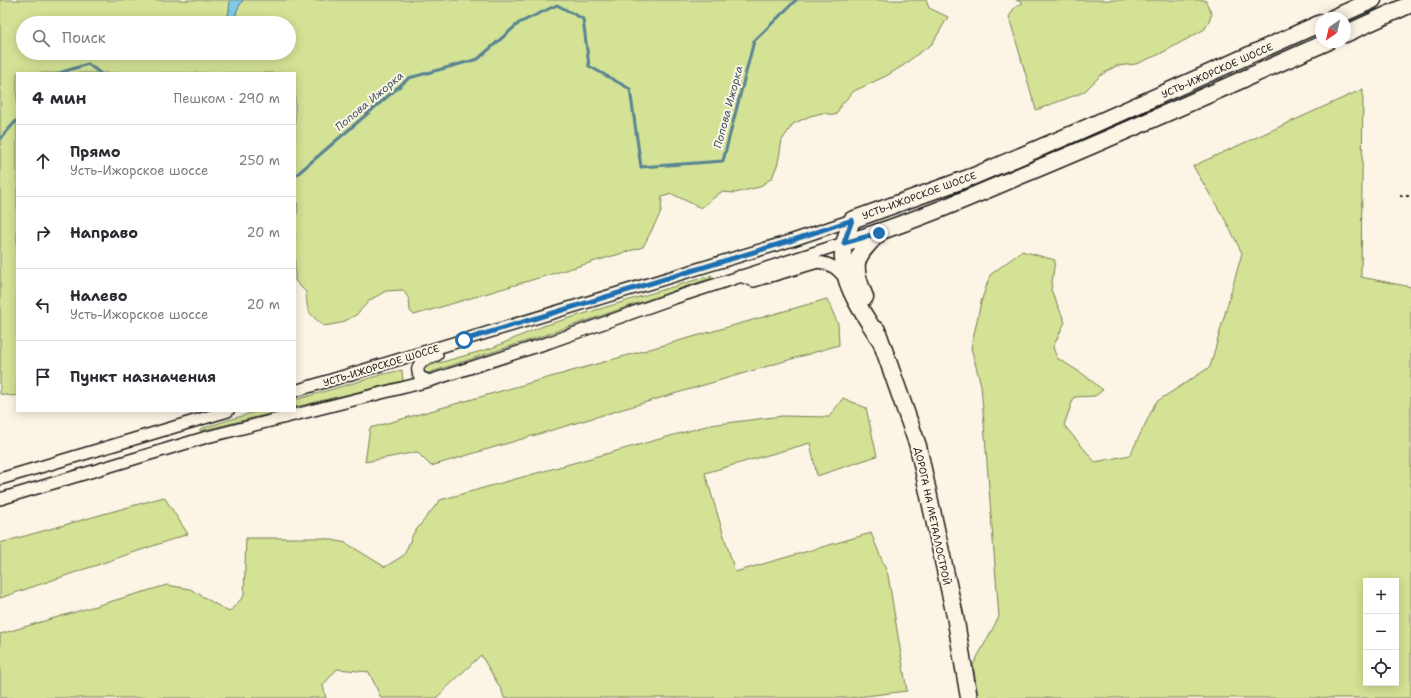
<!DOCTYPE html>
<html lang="ru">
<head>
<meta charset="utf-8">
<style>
  :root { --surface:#fff; --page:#f7f7f7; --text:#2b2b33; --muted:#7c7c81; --line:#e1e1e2 }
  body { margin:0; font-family:"Shantell Sans",sans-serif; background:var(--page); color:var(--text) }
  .controls { position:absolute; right:12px; bottom:12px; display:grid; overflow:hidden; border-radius:0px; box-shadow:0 2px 10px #0003 }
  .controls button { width:36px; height:36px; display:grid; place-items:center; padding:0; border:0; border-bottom:1px solid var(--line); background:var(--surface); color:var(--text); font:20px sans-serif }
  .compass { position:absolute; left:1315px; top:12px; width:36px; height:36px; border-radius:50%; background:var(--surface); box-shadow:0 2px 10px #0003; rotate:214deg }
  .stop { position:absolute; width:12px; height:12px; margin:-9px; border:3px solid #1f6fb2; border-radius:50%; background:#fff }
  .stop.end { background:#1f6fb2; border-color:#fff; box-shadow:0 1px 4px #0008 }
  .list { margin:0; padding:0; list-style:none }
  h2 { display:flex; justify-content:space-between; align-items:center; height:52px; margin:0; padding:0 16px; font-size:17px }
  h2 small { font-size:13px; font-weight:400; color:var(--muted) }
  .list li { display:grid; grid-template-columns:26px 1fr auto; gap:12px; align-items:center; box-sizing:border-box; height:72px; padding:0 16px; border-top:1px solid var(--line) }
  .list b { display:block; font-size:15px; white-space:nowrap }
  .list p { margin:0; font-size:13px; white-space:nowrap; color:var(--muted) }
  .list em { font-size:13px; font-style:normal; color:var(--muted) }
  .icon { flex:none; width:22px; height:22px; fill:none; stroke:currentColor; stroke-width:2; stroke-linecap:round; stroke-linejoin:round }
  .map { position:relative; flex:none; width:1411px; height:698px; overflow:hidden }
  .search { position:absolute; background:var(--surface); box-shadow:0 2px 10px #0003; left:16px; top:16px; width:280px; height:44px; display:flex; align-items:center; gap:10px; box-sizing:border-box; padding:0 14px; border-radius:22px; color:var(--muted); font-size:15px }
  .panel { position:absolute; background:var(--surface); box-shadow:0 2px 10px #0003; left:16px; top:72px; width:280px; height:340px; border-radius:0px }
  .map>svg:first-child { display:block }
  .green { fill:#d3e295; stroke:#787f58; fill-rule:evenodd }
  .water { fill:#82c8e3; stroke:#598393 }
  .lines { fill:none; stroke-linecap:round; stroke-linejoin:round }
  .stream { stroke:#598393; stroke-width:3 }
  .street-casing { stroke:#1c1c1c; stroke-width:14 }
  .secondary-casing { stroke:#1c1c1c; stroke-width:19 }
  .path { stroke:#1c1c1c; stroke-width:2; stroke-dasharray:3 3; stroke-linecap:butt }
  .street { stroke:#fcf5e5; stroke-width:11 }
  .secondary { stroke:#fcf5e5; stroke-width:16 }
  .route { stroke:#1f6fb2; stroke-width:5 }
  .labels { text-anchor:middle; stroke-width:4; stroke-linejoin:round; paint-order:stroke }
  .street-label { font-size:10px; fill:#1c1c1c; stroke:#fcf5e5 }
  .water-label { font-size:11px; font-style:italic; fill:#405862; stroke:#fcf5e5 }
</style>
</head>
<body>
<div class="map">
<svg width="1411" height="698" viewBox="0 0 1411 698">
  <rect width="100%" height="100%" fill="#fcf5e5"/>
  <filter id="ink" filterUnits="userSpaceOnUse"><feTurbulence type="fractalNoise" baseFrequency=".025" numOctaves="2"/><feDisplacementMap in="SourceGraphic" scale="8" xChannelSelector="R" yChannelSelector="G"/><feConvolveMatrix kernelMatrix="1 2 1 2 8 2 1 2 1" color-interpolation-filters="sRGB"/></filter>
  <g filter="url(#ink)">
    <path class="green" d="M0,0H230L229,12L225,23H23V53H289V23H234L237,10L243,0H926L929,8L948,17L932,44L915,56L904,65L886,76L854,91L841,105L836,115L822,113L810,116L793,124L782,140L778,163L772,178L759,187L735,193L721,192L701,208L672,194L662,197L661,212L643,247L414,315L410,311L409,299L403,290L386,291L370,300L356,315L341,323L324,326C308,313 307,312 306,292L295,281V219L298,210L297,201L295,200V73H17V395L12,396L0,394Z
      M1016,0H1205L1212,14L1205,29L1160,54L1136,64L1116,66L1101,75L1084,92L1036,110L1009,17L1014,8L1023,3Z
      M1363,89L1361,277L1411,287V698H978L973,665L999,617L981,385L971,348L981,302L990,275L1022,251L1055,260L1051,290L1065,322L1053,347L1057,358L1083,374L1103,390L1095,396L1074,397L1064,425L1095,462L1130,455L1156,402L1210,367L1242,253L1228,225L1193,166ZM1366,581H1396V683H1366Z
      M712,275L711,278L545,335L419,376L412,375L414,370L492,348L543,326Z
      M827,299L838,324L839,345L431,466L417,452L365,462L370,428Z
      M402,370L403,381L295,407V400L384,374Z
      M843,398L866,408L877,456L817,476L810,443L705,473L735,572L871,533L888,575L907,691L849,698H504L502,691L481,655L436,698H381L369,672L337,669L323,685L326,698H0V634L167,585L190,589L229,612L244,596L246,538H323L346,543L385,567L404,555L413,534L440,500L710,425L782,416L829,417Z
      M258,411H281L200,431V429Z
      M164,497L188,534L0,598V543Z"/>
    <path class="water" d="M230,0H243L237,10L234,23H225L229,12Z"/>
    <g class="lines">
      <path class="stream" d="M59,73L88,64L100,73
        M0,139L17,120
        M295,176L409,78L478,59L519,23L557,5L583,19L589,66L630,89L641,167L723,161L754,41L796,0"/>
      <g class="street-casing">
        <path id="street" d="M740,276L754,281L818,262C832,264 836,268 846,279
          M429,381L420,377C412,364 427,358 437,355
          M295,391L793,240L852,220
          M0,479L228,411
          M0,499L207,437L429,381L550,342L674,298L844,243"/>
      </g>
      <g class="secondary-casing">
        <path id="secondary" d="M1333,18L1373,0
          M1345,34L1411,4
          M844,243C905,225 964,200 1022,175C1124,133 1225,87 1327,42
          M865,297C851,264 854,258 878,234
          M877,330L918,446L955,616L969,698
          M880,340C864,314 841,285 843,252C843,241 849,230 852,220L974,176L1077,132L1321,23"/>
      </g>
      <path class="path" d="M1400,196H1411"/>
      <use href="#street" class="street"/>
      <use href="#secondary" class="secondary"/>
    </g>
  </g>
  <g class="lines" filter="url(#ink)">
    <path class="route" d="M464,340L793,240L852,220L844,243L879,233"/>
  </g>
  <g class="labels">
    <g class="street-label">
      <text transform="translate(1217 70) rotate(-24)" y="4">УСТЬ-ИЖОРСКОЕ ШОССЕ</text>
      <text transform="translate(919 195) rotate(-20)" y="4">УСТЬ-ИЖОРСКОЕ ШОССЕ</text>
      <text transform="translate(381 365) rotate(-17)" y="4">УСТЬ-ИЖОРСКОЕ ШОССЕ</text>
      <text transform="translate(933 516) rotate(78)" y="4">ДОРОГА НА МЕТАЛЛОСТРОЙ</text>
    </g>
    <g class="water-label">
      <text transform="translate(369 101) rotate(-40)" y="4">Попова Ижорка</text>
      <text transform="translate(728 107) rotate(-75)" y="4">Попова Ижорка</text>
    </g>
  </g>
</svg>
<div class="controls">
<button>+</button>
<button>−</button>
<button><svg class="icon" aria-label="locate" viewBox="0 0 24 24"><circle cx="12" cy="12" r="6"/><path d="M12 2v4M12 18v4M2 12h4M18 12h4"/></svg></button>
</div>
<svg class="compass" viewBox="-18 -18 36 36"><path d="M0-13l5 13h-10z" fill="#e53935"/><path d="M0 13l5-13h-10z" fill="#7c7c81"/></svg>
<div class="stop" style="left:464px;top:340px"></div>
<div class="stop end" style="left:879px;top:233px"></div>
<div class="search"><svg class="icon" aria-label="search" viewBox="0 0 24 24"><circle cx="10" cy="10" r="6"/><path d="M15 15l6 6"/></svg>Поиск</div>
<section class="panel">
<h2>4 мин<small>Пешком · 290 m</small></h2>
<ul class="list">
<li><svg class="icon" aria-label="ahead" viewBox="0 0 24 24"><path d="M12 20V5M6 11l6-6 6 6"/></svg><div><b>Прямо</b><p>Усть-Ижорское шоссе</p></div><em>250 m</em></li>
<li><svg class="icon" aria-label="right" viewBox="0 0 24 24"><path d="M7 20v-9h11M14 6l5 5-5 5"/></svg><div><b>Направо</b></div><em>20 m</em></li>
<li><svg class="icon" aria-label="left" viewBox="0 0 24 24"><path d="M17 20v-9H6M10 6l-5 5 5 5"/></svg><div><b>Налево</b><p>Усть-Ижорское шоссе</p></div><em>20 m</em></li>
<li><svg class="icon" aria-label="arrive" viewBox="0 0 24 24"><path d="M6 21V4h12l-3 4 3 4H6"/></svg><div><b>Пункт назначения</b></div></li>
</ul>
</section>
</div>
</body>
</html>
